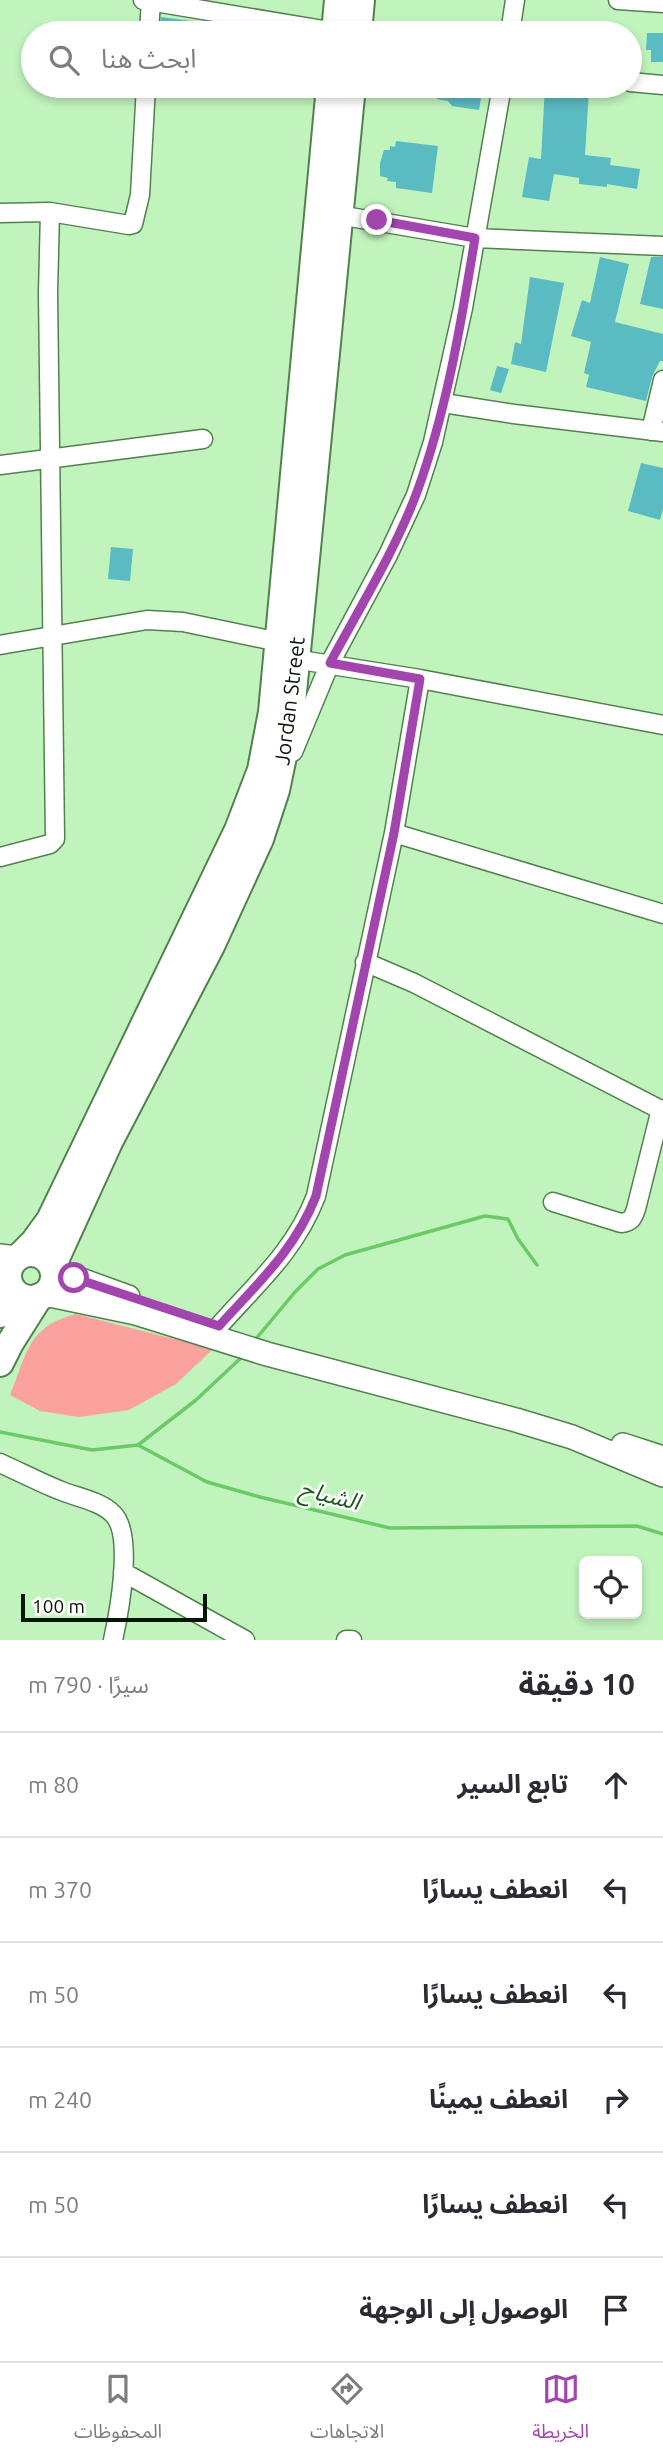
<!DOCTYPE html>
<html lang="ar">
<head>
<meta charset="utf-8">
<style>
  :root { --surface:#fff; --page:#f2f2f3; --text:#2b2b33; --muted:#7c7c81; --line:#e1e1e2; --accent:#a245af }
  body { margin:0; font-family:Ubuntu,"Noto Sans Arabic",sans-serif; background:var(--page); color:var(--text); direction:rtl }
  .controls { position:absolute; right:21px; bottom:21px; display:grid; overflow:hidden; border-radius:10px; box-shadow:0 4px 10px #0003 }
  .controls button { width:63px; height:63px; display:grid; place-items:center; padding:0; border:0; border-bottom:2px solid var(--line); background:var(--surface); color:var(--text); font:35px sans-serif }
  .scale { position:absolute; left:21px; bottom:18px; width:186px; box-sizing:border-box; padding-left:7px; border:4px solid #041604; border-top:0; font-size:19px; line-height:24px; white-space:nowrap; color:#041604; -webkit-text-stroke:5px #fff; paint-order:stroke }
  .stop { position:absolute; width:21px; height:21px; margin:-16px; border:5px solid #a245af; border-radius:50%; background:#fff }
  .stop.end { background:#a245af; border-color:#fff; box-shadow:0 2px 7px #0008 }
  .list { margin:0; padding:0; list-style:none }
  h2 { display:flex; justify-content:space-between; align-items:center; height:91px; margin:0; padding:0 28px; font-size:30px }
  h2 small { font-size:23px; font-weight:400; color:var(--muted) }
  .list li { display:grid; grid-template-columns:46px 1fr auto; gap:21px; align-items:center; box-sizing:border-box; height:105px; padding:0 28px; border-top:2px solid var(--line) }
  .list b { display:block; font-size:26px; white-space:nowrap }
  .list em { font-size:23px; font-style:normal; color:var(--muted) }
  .icon { flex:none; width:38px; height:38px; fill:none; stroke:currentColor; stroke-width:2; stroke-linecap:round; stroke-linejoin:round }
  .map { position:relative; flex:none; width:663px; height:1640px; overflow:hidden; direction:ltr }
  .search { position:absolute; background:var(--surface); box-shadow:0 4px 10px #0003; left:21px; right:21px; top:21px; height:77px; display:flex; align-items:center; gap:18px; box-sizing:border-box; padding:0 24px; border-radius:38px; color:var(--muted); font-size:26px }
  .sheet { height:721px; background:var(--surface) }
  nav { display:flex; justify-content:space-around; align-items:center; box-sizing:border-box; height:98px; border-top:2px solid var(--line); background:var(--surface); font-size:19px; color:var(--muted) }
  nav a { display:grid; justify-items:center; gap:4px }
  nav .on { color:var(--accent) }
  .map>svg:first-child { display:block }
  .green { fill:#fba29e }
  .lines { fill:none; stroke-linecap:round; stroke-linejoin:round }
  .stream { stroke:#6cca66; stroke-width:3.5 }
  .building { fill:#5bbbc3 }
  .minor-casing { stroke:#52814f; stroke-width:21 }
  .major-casing { stroke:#52814f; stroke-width:26 }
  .highway-casing { stroke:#52814f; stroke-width:30 }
  .minor { stroke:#fff; stroke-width:18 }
  .major { stroke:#fff; stroke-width:23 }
  .highway { stroke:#fff; stroke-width:26 }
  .route { stroke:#a245af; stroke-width:9 }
  .labels { text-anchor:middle; stroke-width:5; stroke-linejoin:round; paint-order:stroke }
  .street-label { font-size:21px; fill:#041604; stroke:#fff }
  .water-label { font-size:23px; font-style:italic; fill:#1a5918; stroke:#fff }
</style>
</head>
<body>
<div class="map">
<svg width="663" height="1640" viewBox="0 0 663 1640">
  <rect width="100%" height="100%" fill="#c1f4bd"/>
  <path class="green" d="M76,1314L213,1349L176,1384L129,1410L79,1417L40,1411L10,1395C27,1353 28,1326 76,1314Z"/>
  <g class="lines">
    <path class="stream" d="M255,1340L295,1292L318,1269L345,1255L485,1216L508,1219L518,1239L537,1265
      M0,1432L92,1450L138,1445L207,1482L260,1497L390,1528L637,1526L663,1534
      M138,1445L196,1400L244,1355"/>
  </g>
  <path class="building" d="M161,17L229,26L228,33H160Z
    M647,33H663V62H651V50H646Z
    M424,86H483L479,110L452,106L448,101L437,99L438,94Z
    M545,86H565V89L589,90L585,155L611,158L610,165L640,169L637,189L607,184V187L579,184V178L554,174L549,201L522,197L529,157L541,159Z
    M396,141L438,146L432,193L396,188V182L387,181L388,178L380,176V163L384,150H390V146L395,147Z
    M600,257L629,264L615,322L663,334V361H660L652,377L646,401L586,387L589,375L584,373L591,342L571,336L582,300L590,303Z
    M651,257H663V309L640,304Z
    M530,277L564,283L546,372L511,364L515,342L521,344Z
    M497,366L509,369L501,393L490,390Z
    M641,463L663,468V509L660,520L628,511Z
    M111,547L133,549L130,581L108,579Z"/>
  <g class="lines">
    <g class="minor-casing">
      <path id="minor" d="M143,0L335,32
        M618,0L663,3
        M149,33L151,0
        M510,33L515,0
        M630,82L663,85
        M0,213L50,212L129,225L133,224L140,195L146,86
        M338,215L475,238L663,246
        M443,403L514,414L663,432
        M651,431L663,380
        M0,465L203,439
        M0,645L147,620L183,622L279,642
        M294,659L420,679L663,725
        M293,752L330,663L388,555L416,495L433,442L463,308L502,86
        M394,833L663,914
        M0,857L50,844L55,839L48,293L50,212
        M365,962L414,983L663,1111
        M553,1202L621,1223C631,1222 633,1218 636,1209L661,1109
        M215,1338L219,1326C257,1283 295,1251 316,1196L394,833L420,679
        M0,1463C20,1472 39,1482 59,1490C75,1497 101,1501 113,1514C134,1534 119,1613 113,1640
        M123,1572L245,1640
        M346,1640H352"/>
    </g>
    <g class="major-casing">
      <path id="major" d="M0,1256L16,1258
        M53,1270L128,1297
        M45,1294L136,1313L267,1354L516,1420L572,1437L663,1475
        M623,1445L663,1458"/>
    </g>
    <g class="highway-casing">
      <path id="highway" d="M335,33L338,0
        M358,33L361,0
        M8 1276a23 23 0 1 1 46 0a23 23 0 1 1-46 0Z
        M21,1255L34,1242L50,1220L238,830L261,770L272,712L330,86
        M52,1267L109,1142L211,946L260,839L276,790L290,723L352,86
        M0,1314L11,1287
        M0,1363L10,1343L39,1297"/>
    </g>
    <use href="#minor" class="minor"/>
    <use href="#major" class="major"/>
    <use href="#highway" class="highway"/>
  </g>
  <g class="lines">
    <path class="route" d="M74,1278L219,1326C257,1284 295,1250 316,1196L394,833L420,679L330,663C360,607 395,551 417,492C447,410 461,323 475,238L377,220"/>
  </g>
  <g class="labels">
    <g class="street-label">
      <text transform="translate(290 701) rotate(-83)" y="7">Jordan Street</text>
    </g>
    <g class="water-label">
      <text transform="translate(330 1495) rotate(14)" y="8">الشياح</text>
    </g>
  </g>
</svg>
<div class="controls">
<button><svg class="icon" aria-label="locate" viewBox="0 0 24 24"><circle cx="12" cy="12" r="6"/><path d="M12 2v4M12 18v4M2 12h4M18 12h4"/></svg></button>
</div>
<div class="scale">100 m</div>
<div class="stop" style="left:74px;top:1278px"></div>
<div class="stop end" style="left:377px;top:220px"></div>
<div class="search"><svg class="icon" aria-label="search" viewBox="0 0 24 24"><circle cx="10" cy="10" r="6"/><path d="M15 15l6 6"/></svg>ابحث هنا</div>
</div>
<section class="sheet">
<h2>10 دقيقة<small>سيرًا · 790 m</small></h2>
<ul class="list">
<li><svg class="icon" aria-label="ahead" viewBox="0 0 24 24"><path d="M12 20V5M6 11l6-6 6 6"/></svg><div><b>تابع السير</b></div><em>80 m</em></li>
<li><svg class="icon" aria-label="left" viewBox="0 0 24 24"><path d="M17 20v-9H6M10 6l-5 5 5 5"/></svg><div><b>انعطف يسارًا</b></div><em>370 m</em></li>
<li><svg class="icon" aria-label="left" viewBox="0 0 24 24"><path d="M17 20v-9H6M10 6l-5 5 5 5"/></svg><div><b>انعطف يسارًا</b></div><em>50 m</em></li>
<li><svg class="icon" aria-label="right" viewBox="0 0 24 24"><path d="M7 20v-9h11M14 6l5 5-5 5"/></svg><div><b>انعطف يمينًا</b></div><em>240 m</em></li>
<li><svg class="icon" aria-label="left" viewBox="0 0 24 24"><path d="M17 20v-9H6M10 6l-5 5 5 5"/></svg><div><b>انعطف يسارًا</b></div><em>50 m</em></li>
<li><svg class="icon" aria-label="arrive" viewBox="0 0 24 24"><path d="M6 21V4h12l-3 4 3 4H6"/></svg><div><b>الوصول إلى الوجهة</b></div></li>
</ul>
</section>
<nav>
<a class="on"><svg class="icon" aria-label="map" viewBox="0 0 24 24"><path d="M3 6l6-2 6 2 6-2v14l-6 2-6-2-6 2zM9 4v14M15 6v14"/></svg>الخريطة</a>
<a><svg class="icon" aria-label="directions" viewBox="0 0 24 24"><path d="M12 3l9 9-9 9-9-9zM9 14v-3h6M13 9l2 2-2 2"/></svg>الاتجاهات</a>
<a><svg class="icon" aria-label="saved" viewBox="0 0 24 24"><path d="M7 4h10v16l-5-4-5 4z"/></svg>المحفوظات</a>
</nav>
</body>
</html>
